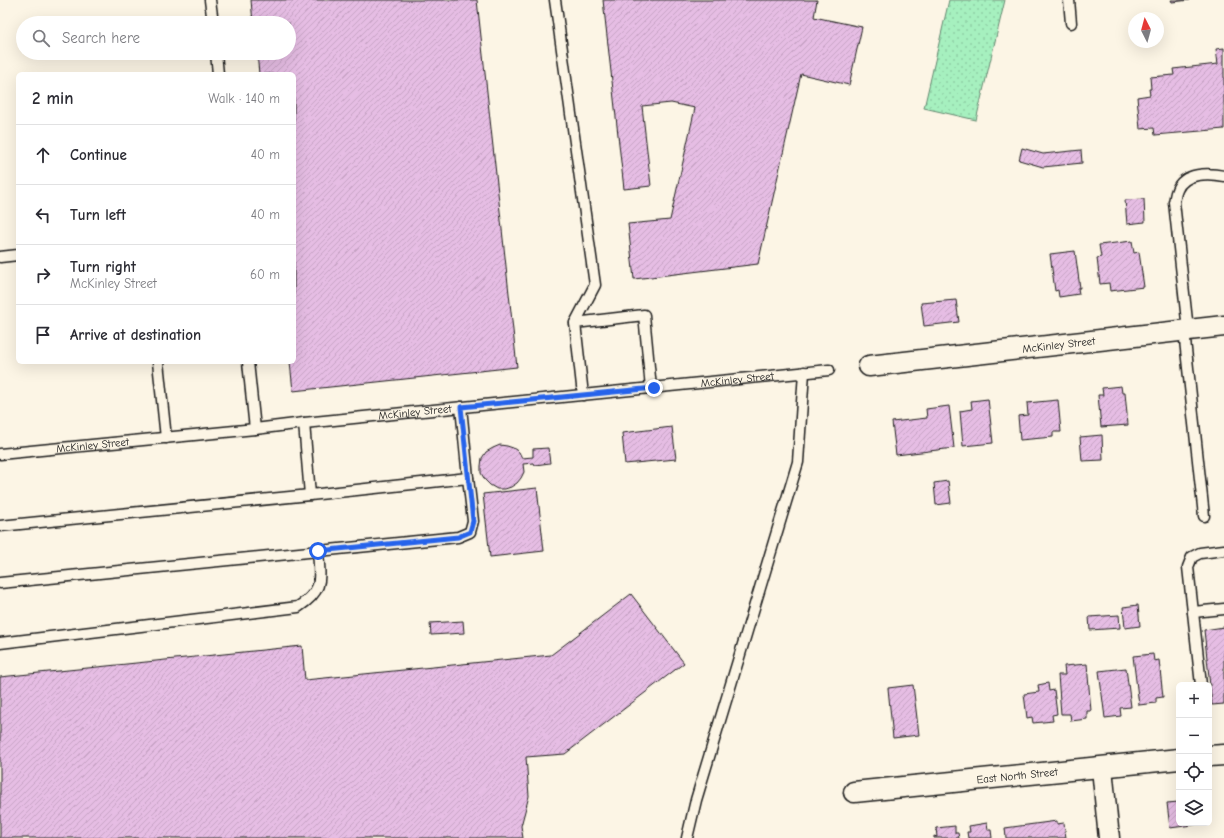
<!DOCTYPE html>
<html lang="en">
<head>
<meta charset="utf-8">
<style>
  :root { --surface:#fff; --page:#f2f2f3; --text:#2b2b33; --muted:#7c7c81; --line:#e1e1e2 }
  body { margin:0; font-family:"Comic Neue",sans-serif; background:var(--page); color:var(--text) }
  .controls { position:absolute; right:12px; bottom:12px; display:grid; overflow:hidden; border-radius:6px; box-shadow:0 4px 16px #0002 }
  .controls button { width:36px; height:36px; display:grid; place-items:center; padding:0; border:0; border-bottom:1px solid var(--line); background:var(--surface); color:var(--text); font:20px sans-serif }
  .compass { position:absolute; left:1128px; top:12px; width:36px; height:36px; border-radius:50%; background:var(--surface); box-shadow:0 4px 16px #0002; rotate:354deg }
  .stop { position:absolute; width:12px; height:12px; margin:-9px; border:3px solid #2563eb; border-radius:50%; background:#fff }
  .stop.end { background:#2563eb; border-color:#fff; box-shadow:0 1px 4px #0008 }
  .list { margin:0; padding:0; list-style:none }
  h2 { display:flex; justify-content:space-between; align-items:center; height:52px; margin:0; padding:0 16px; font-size:17px }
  h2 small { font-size:13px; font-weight:400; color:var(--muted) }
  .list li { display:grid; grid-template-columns:26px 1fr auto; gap:12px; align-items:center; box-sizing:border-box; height:60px; padding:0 16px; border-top:1px solid var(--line) }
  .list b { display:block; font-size:15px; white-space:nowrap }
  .list p { margin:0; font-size:13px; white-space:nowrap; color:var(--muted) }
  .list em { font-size:13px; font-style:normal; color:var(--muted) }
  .icon { flex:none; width:22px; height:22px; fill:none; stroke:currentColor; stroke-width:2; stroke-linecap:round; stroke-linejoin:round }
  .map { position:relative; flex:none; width:1224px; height:838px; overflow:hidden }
  .search { position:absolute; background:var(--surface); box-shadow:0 4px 16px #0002; left:16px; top:16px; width:280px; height:44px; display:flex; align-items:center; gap:10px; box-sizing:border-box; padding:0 14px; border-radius:22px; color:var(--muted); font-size:15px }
  .panel { position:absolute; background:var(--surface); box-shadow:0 4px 16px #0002; left:16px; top:72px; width:280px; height:292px; border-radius:6px }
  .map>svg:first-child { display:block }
  .garden { fill:url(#garden-dots); stroke:#61866e }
  .building { fill:url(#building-hatch); stroke:#1c1c1c }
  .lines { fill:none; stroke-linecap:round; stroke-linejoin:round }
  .lane-casing { stroke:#1c1c1c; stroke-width:13 }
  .street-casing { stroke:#1c1c1c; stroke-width:23 }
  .lane { stroke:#fcf5e5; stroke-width:10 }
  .street { stroke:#fcf5e5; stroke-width:20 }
  .route { stroke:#2563eb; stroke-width:5 }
  .labels { text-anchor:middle; stroke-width:4; stroke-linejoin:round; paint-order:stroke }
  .street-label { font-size:11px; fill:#1c1c1c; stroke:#fcf5e5 }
</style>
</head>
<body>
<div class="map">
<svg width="1224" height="838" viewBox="0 0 1224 838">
  <defs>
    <pattern id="garden-dots" width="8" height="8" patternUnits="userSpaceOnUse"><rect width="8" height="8" fill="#a6f0bf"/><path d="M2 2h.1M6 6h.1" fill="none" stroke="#8ecda4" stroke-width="1.8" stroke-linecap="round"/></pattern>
    <pattern id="building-hatch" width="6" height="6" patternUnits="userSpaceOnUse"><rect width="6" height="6" fill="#e6bde4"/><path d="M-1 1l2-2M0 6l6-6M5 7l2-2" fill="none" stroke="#c5a2c3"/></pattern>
  </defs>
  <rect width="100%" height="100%" fill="#fcf5e5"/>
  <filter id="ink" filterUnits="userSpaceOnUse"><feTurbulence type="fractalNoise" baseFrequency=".025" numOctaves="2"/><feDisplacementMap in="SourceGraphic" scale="8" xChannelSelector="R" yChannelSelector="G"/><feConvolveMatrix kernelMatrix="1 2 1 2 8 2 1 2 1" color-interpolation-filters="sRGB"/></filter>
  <g filter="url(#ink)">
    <path class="garden" d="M949,0H1005L976,120L924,108Z"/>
    <path class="building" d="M251,0H477L517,367L293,391L290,362H294V74H259L257,53H289V23H253Z
      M603,0H817L814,17L862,27L849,85L801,74L758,264L634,279L628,224L670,220L695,108L671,103L642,106L651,186L624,189Z
      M1171,0H1190L1172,2Z
      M1224,48V129L1155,135L1154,128L1140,129L1137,97L1150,95L1149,89H1151L1150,77L1174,75L1173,69L1218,64L1216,49Z
      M1022,148L1043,154L1081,150L1082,163L1043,167L1019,160Z
      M1144,199L1145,222L1127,224L1125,200Z
      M1132,241L1134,253L1139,252L1144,287L1110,291L1109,283L1100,284L1097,258L1101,257L1099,245Z
      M1075,251L1080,288H1078L1079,294L1059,297L1058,290L1055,291L1050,254Z
      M956,300L959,322L924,326L921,303Z
      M1121,386L1122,393H1125L1128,425L1101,427L1098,395H1103L1102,388Z
      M988,399L993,443L963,446L960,411L972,409L971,401Z
      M1058,400L1061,432H1053V437L1020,440L1018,416L1028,415L1027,403Z
      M949,406L954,448L896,455L892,422L927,418L926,409Z
      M672,427L676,459L625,464L622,433Z
      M1102,435L1103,460L1082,461L1080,437Z
      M500,445L507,446L513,448L519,452L522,458L533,457V449L548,448L550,463L535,465L534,463L523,464L524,472L521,478L517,483L511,487L505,489H497L490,485L485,480L481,473V466L482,458L486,452L493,448Z
      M948,481L951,503L936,505L934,483Z
      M537,488L544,551L490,557L483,494Z
      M631,594L684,663L565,754L526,757L529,796L521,826L523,838H0V677L302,646L305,680L551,655Z
      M1138,605L1140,626L1125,628L1123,607Z
      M1119,615L1120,628L1090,630L1089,617Z
      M463,621L464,633L431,635L430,623Z
      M1224,627V704L1212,705L1204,630Z
      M1153,654L1154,661L1159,660L1163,697L1156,698V703L1139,705L1133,656Z
      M1087,664L1091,711H1087V719L1071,721L1070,714H1061L1058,675H1065L1064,666Z
      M1126,668L1131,707L1120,708L1121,716L1105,718L1099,671Z
      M1048,683L1049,691L1054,690L1057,714L1052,715L1053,721L1033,723L1032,717L1027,718L1024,694L1039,692L1038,685Z
      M913,685L919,735L893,738L888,688Z
      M1179,802V823H1207L1170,828L1167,803Z
      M1057,821V824L1064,823L1066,838H1006L1005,828Z
      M987,823L988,830H991L992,838H968L967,832H970L969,826Z
      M955,826V833H958L959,838H934V836L937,837L936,828Z"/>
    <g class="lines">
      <g class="lane-casing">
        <g id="lane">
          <path d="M210,0L213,23"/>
          <path d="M555,0L595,285L575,323"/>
          <path d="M1069,0L1071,23"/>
          <path d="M216,53L218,74"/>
          <path d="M0,257L18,255"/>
          <path d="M1188,330L1174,202C1175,199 1175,194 1177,190C1184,172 1209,173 1224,176"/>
          <path d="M1184,331L1204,516"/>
          <path d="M158,362L166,438"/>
          <path d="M248,362L255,429"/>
          <path d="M583,395L575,323L644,315L651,388"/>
          <path d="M461,407L468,478"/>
          <path d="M304,423L310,495"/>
          <path id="s1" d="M0,454L255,429L304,423L829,370"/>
          <path d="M0,526L310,495L468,478L473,521L470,532L458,537L0,583"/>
          <path d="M1193,612L1224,609"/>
          <path d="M0,643L298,607C324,590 320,580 318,551"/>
          <path d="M1201,685L1188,567L1192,557L1200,553L1224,550"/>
          <path d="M687,838L696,800L798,462L804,372"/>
        </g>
      </g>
      <g class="street-casing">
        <g id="street">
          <path id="s2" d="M869,366L1224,326"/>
          <path d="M1209,756L1224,755"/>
          <path d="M1102,768L1109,838"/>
          <path id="s3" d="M854,792L1179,759"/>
        </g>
      </g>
      <use href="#lane" class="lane"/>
      <use href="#street" class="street"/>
    </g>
  </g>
  <g class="lines" filter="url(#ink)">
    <path class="route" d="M318,551L458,537L470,532L473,521L461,407L654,388"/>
  </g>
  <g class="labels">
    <g class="street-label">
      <text dy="4" stroke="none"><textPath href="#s2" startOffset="191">McKinley Street</textPath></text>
      <text dy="4" stroke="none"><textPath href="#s1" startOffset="741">McKinley Street</textPath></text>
      <text dy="4" stroke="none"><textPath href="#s1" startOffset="417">McKinley Street</textPath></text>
      <text dy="4" stroke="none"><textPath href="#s1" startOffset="93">McKinley Street</textPath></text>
      <text dy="4" stroke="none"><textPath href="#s3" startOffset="164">East North Street</textPath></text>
    </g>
  </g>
</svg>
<div class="controls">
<button>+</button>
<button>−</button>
<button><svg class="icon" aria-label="locate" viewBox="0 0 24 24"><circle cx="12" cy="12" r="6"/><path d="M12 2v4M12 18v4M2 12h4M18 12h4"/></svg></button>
<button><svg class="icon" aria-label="layers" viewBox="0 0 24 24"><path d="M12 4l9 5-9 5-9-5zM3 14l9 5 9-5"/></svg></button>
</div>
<svg class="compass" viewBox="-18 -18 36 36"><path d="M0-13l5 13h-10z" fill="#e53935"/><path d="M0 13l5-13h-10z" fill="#7c7c81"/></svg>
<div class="stop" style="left:318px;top:551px"></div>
<div class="stop end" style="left:654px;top:388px"></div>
<div class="search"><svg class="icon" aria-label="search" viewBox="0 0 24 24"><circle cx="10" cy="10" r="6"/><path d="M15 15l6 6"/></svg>Search here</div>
<section class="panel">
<h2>2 min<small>Walk · 140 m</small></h2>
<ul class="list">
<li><svg class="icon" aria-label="ahead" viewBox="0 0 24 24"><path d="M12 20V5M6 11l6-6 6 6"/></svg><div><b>Continue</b></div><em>40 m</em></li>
<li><svg class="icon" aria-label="left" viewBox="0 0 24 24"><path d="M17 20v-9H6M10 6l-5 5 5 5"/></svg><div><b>Turn left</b></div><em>40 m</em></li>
<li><svg class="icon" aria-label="right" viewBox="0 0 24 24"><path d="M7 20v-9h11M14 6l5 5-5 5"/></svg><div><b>Turn right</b><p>McKinley Street</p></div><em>60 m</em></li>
<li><svg class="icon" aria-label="arrive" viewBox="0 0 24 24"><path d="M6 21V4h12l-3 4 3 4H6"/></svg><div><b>Arrive at destination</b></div></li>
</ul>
</section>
</div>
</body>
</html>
